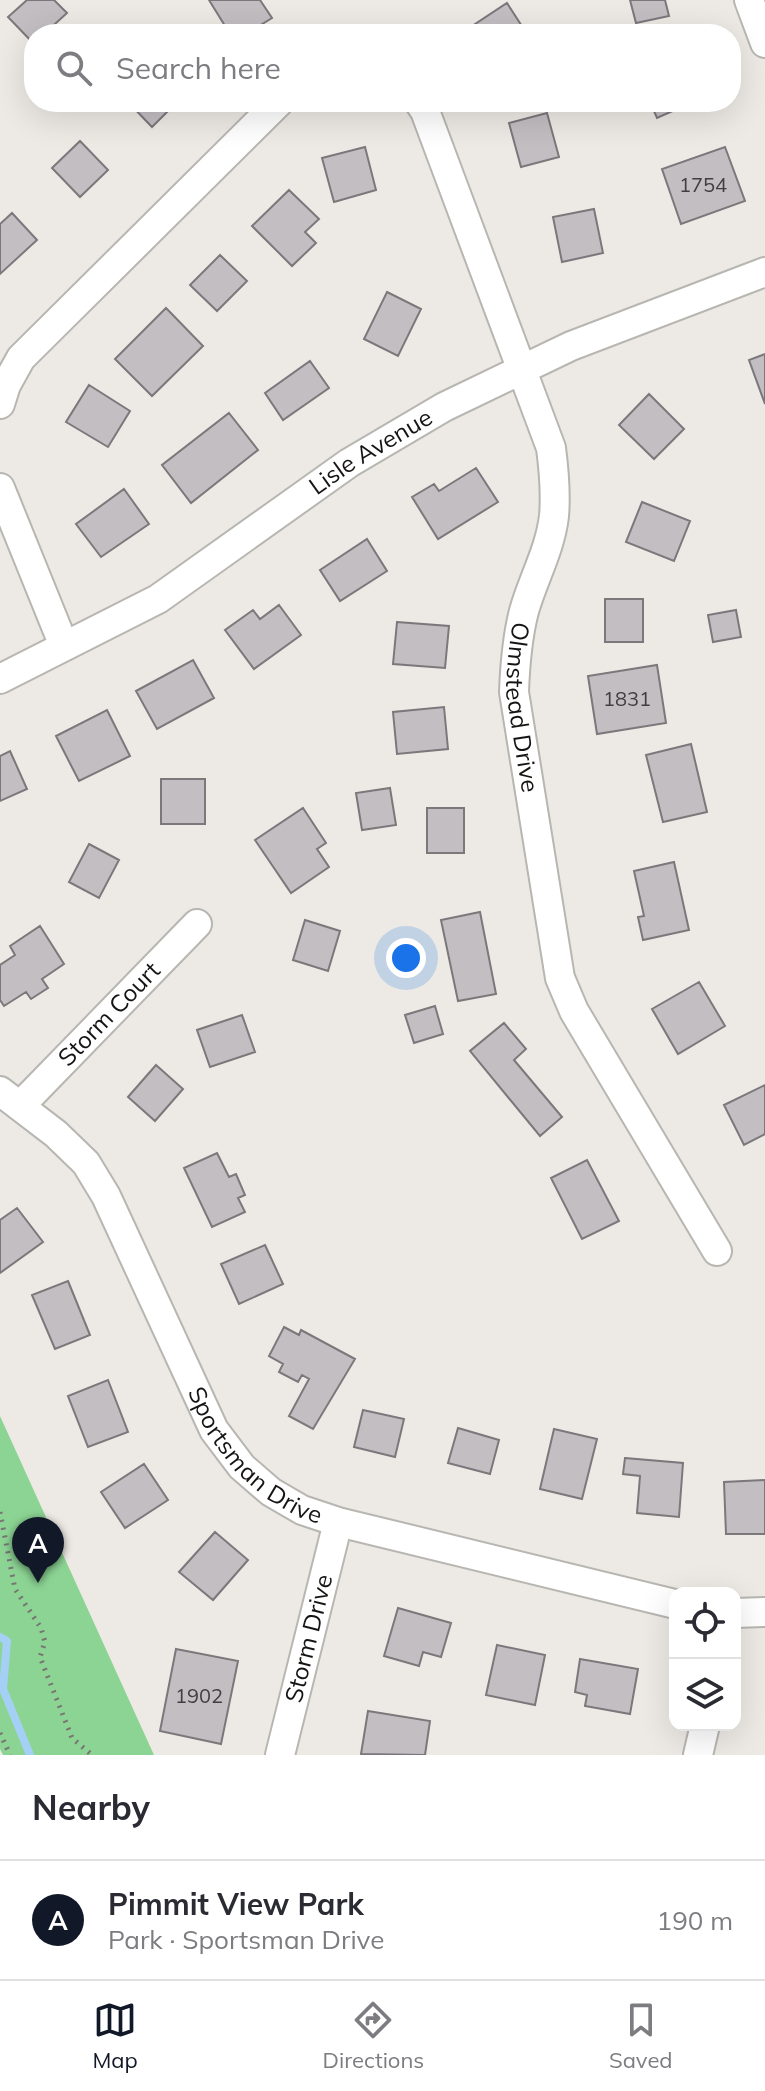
<!DOCTYPE html>
<html lang="en">
<head>
<meta charset="utf-8">
<style>
  :root { --surface:#fff; --page:#f2f2f3; --text:#2b2b33; --muted:#7c7c81; --line:#e1e1e2; --accent:#111827 }
  body { margin:0; font-family:Mulish,sans-serif; background:var(--page); color:var(--text) }
  .controls { position:absolute; right:24px; bottom:24px; display:grid; overflow:hidden; border-radius:16px; box-shadow:0 8px 32px #0002 }
  .controls button { width:72px; height:72px; display:grid; place-items:center; padding:0; border:0; border-bottom:2px solid var(--line); background:var(--surface); color:var(--text); font:40px sans-serif }
  .you { position:absolute; left:406px; top:958px; width:28px; height:28px; margin:-20px; border:6px solid #fff; border-radius:50%; background:#1a73e8; box-shadow:0 0 0 12px #1a73e833 }
  .badge { display:grid; place-items:center; width:52px; height:52px; border-radius:50%; background:var(--accent); color:#fff; font-size:26px; font-weight:700 }
  .pin { position:absolute; translate:-50% -66px; filter:drop-shadow(0 2px 4px #0008) }
  .pin::after { content:''; position:absolute; top:42px; width:28px; height:24px; background:inherit; clip-path:polygon(0 0,100% 0,50% 100%) }
  .list { margin:0; padding:0; list-style:none }
  h2 { display:flex; justify-content:space-between; align-items:center; height:104px; margin:0; padding:0 32px; font-size:34px }
  h2 small { font-size:26px; font-weight:400; color:var(--muted) }
  .list li { display:grid; grid-template-columns:52px 1fr auto; gap:24px; align-items:center; box-sizing:border-box; height:120px; padding:0 32px; border-top:2px solid var(--line) }
  .list b { display:block; font-size:30px; white-space:nowrap }
  .list p { margin:0; font-size:26px; white-space:nowrap; color:var(--muted) }
  .list em { font-size:26px; font-style:normal; color:var(--muted) }
  .icon { flex:none; width:44px; height:44px; fill:none; stroke:currentColor; stroke-width:2; stroke-linecap:round; stroke-linejoin:round }
  .map { position:relative; flex:none; width:765px; height:1755px; overflow:hidden }
  .search { position:absolute; background:var(--surface); box-shadow:0 8px 32px #0002; left:24px; right:24px; top:24px; height:88px; display:flex; align-items:center; gap:20px; box-sizing:border-box; padding:0 28px; border-radius:32px; color:var(--muted); font-size:30px }
  .sheet { height:224px; background:var(--surface) }
  nav { display:flex; justify-content:space-around; align-items:center; box-sizing:border-box; height:112px; border-top:2px solid var(--line); background:var(--surface); font-size:22px; color:var(--muted) }
  nav a { display:grid; justify-items:center; gap:4px }
  nav .on { color:var(--accent) }
  .map>svg:first-child { display:block }
  .green { fill:#8cd494 }
  .lines { fill:none; stroke-linecap:round; stroke-linejoin:round }
  .stream { stroke:#a5d0f5; stroke-width:8 }
  .building { fill:#c2bec2; stroke:#7b787c; stroke-width:2 }
  .minor-casing { stroke:#b8b6b1; stroke-width:32 }
  .path { stroke:#787673; stroke-width:5; stroke-dasharray:2 6; stroke-linecap:butt }
  .minor { stroke:#fff; stroke-width:28 }
  .labels { text-anchor:middle; stroke-width:6; stroke-linejoin:round; paint-order:stroke }
  .number-label { font-size:20px; fill:#413e3f }
  .street-label { font-size:24px; fill:#161413; stroke:#fff }
</style>
</head>
<body>
<div class="map">
<svg width="765" height="1755" viewBox="0 0 765 1755">
  <rect width="100%" height="100%" fill="#edeae5"/>
  <path class="green" d="M0,1416L154,1755H3L0,1749Z"/>
  <g class="lines">
    <path class="stream" d="M0,1637L7,1641L3,1689L30,1755"/>
  </g>
  <path class="building" d="M27,0H54L67,13L44,34H34V44L8,17Z
    M209,0H260L272,18L246,34H230Z
    M630,0H665L669,16L636,23Z
    M507,3L527,34H460Z
    M128,102H177L152,127Z
    M650,102H693L657,118Z
    M547,113L559,157L521,167L509,123Z
    M80,141L108,170L80,197L52,168Z
    M365,147L376,190L334,202L322,158Z
    M725,147L745,201L681,224L662,169Z
    M289,190L319,219L305,232L316,243L292,266L252,226Z
    M594,209L603,253L562,262L553,217Z
    M12,213L37,240L0,274V224Z
    M220,255L247,281L217,311L190,285Z
    M387,292L421,309L398,356L364,339Z
    M166,308L203,346L152,396L115,359Z
    M765,354V404L749,360Z
    M310,361L329,388L283,420L265,393Z
    M89,385L130,411L108,447L66,422Z
    M649,394L684,429L654,459L619,425Z
    M229,413L258,450L191,503L162,465Z
    M476,468L498,502L438,539L412,497L434,484L439,491Z
    M124,489L149,524L101,557L76,524Z
    M642,502L690,521L674,561L626,542Z
    M367,539L387,571L340,601L320,570Z
    M605,599H643V642H605Z
    M279,605L301,635L254,669L225,630L253,610L260,619Z
    M736,610L741,637L713,642L708,615Z
    M397,622L449,626L445,668L393,664Z
    M193,660L214,698L157,729L136,691Z
    M657,665L666,723L597,734L588,676Z
    M444,707L448,749L397,754L393,712Z
    M107,710L130,756L79,781L56,736Z
    M691,744L707,812L663,822L646,755Z
    M10,751L27,789L0,801V756Z
    M161,779H205V824H161Z
    M390,788L396,825L362,830L356,793Z
    M303,808L326,843L317,849L329,867L291,893L255,840Z
    M427,808H464V853H427Z
    M89,844L119,860L99,898L69,882Z
    M674,862L689,930L643,940L638,917L644,916L634,871Z
    M480,912L496,994L458,1001L441,920Z
    M305,920L340,931L328,971L293,960Z
    M40,926L64,964L42,979L48,988L31,999L26,992L4,1006L0,1000V965L15,955L10,946Z
    M699,982L725,1026L678,1054L652,1009Z
    M435,1006L443,1034L414,1043L405,1015Z
    M242,1015L255,1052L210,1067L197,1030Z
    M504,1023L526,1049L514,1060L562,1117L540,1136L470,1051Z
    M156,1065L183,1089L155,1121L128,1097Z
    M765,1085V1134L744,1145L724,1105Z
    M217,1153L229,1177L236,1174L245,1195L238,1198L245,1212L212,1227L184,1168Z
    M587,1160L619,1221L582,1239L551,1178Z
    M17,1208L43,1242L0,1273V1220Z
    M265,1245L283,1284L239,1304L221,1264Z
    M68,1281L90,1335L55,1349L32,1295Z
    M284,1327L299,1335L301,1330L355,1359L313,1429L289,1416L309,1379L302,1375L298,1382L279,1372L283,1364L269,1356Z
    M108,1380L128,1432L88,1447L68,1396Z
    M363,1410L404,1419L395,1457L354,1447Z
    M458,1428L499,1440L490,1474L448,1463Z
    M554,1429L597,1439L582,1499L540,1489Z
    M625,1458L683,1463L679,1517L637,1513L640,1476L623,1474Z
    M144,1464L168,1500L125,1528L101,1492Z
    M765,1480V1534H726L724,1482Z
    M215,1532L248,1560L213,1600L179,1572Z
    M398,1608L451,1623L441,1657L423,1652L419,1666L384,1656Z
    M497,1645L545,1655L535,1705L486,1695Z
    M176,1649L238,1661L221,1744L160,1731Z
    M580,1659L638,1669L630,1714L585,1706L587,1695L575,1692Z
    M368,1711L430,1721L425,1755L361,1754Z"/>
  <g class="lines">
    <g class="minor-casing">
      <g id="minor">
        <path d="M749,0L765,43"/>
        <path id="s1" d="M419,102L425,111L551,448C554,471 556,493 554,516C550,550 533,579 524,611C517,638 515,665 514,692L560,978L574,1011L717,1251"/>
        <path d="M0,404L6,385L21,358L279,102"/>
        <path d="M0,488L64,646"/>
        <path id="s2" d="M0,679L158,599L349,463L444,407L571,346L765,272"/>
        <path id="s3" d="M0,1091L56,1134L86,1163L106,1196L214,1430L242,1467L271,1492L302,1510L338,1522L675,1604"/>
        <path id="s4" d="M20,1106L197,924"/>
        <path d="M735,1613L765,1612"/>
        <path id="s5" d="M280,1755L338,1522"/>
        <path d="M698,1755L705,1725"/>
      </g>
    </g>
    <path class="path" d="M0,1512L15,1589L41,1628L45,1642L40,1657L72,1738L92,1755
      M0,1733L10,1755"/>
    <use href="#minor" class="minor"/>
  </g>
  <g class="labels">
    <g class="number-label">
      <text x="703" y="192">1754</text>
      <text x="627" y="706">1831</text>
      <text x="199" y="1703">1902</text>
    </g>
    <g class="street-label">
      <text dy="8" stroke="none"><textPath href="#s2" startOffset="436">Lisle Avenue</textPath></text>
      <text dy="8" stroke="none"><textPath href="#s1" startOffset="636">Olmstead Drive</textPath></text>
      <text dy="8" stroke="none"><textPath href="#s4" startOffset="128">Storm Court</textPath></text>
      <text dy="8" stroke="none"><textPath href="#s3" startOffset="456">Sportsman Drive</textPath></text>
      <text dy="8" stroke="none"><textPath href="#s5" startOffset="120">Storm Drive</textPath></text>
    </g>
  </g>
</svg>
<div class="controls">
<button><svg class="icon" aria-label="locate" viewBox="0 0 24 24"><circle cx="12" cy="12" r="6"/><path d="M12 2v4M12 18v4M2 12h4M18 12h4"/></svg></button>
<button><svg class="icon" aria-label="layers" viewBox="0 0 24 24"><path d="M12 4l9 5-9 5-9-5zM3 14l9 5 9-5"/></svg></button>
</div>
<div class="you"></div>
<div class="pin badge" style="left:38px;top:1583px">A</div>
<div class="search"><svg class="icon" aria-label="search" viewBox="0 0 24 24"><circle cx="10" cy="10" r="6"/><path d="M15 15l6 6"/></svg>Search here</div>
</div>
<section class="sheet">
<h2>Nearby<small></small></h2>
<ul class="list">
<li><span class="badge">A</span><div><b>Pimmit View Park</b><p>Park · Sportsman Drive</p></div><em>190 m</em></li>
</ul>
</section>
<nav>
<a class="on"><svg class="icon" aria-label="map" viewBox="0 0 24 24"><path d="M3 6l6-2 6 2 6-2v14l-6 2-6-2-6 2zM9 4v14M15 6v14"/></svg>Map</a>
<a><svg class="icon" aria-label="directions" viewBox="0 0 24 24"><path d="M12 3l9 9-9 9-9-9zM9 14v-3h6M13 9l2 2-2 2"/></svg>Directions</a>
<a><svg class="icon" aria-label="saved" viewBox="0 0 24 24"><path d="M7 4h10v16l-5-4-5 4z"/></svg>Saved</a>
</nav>
</body>
</html>
